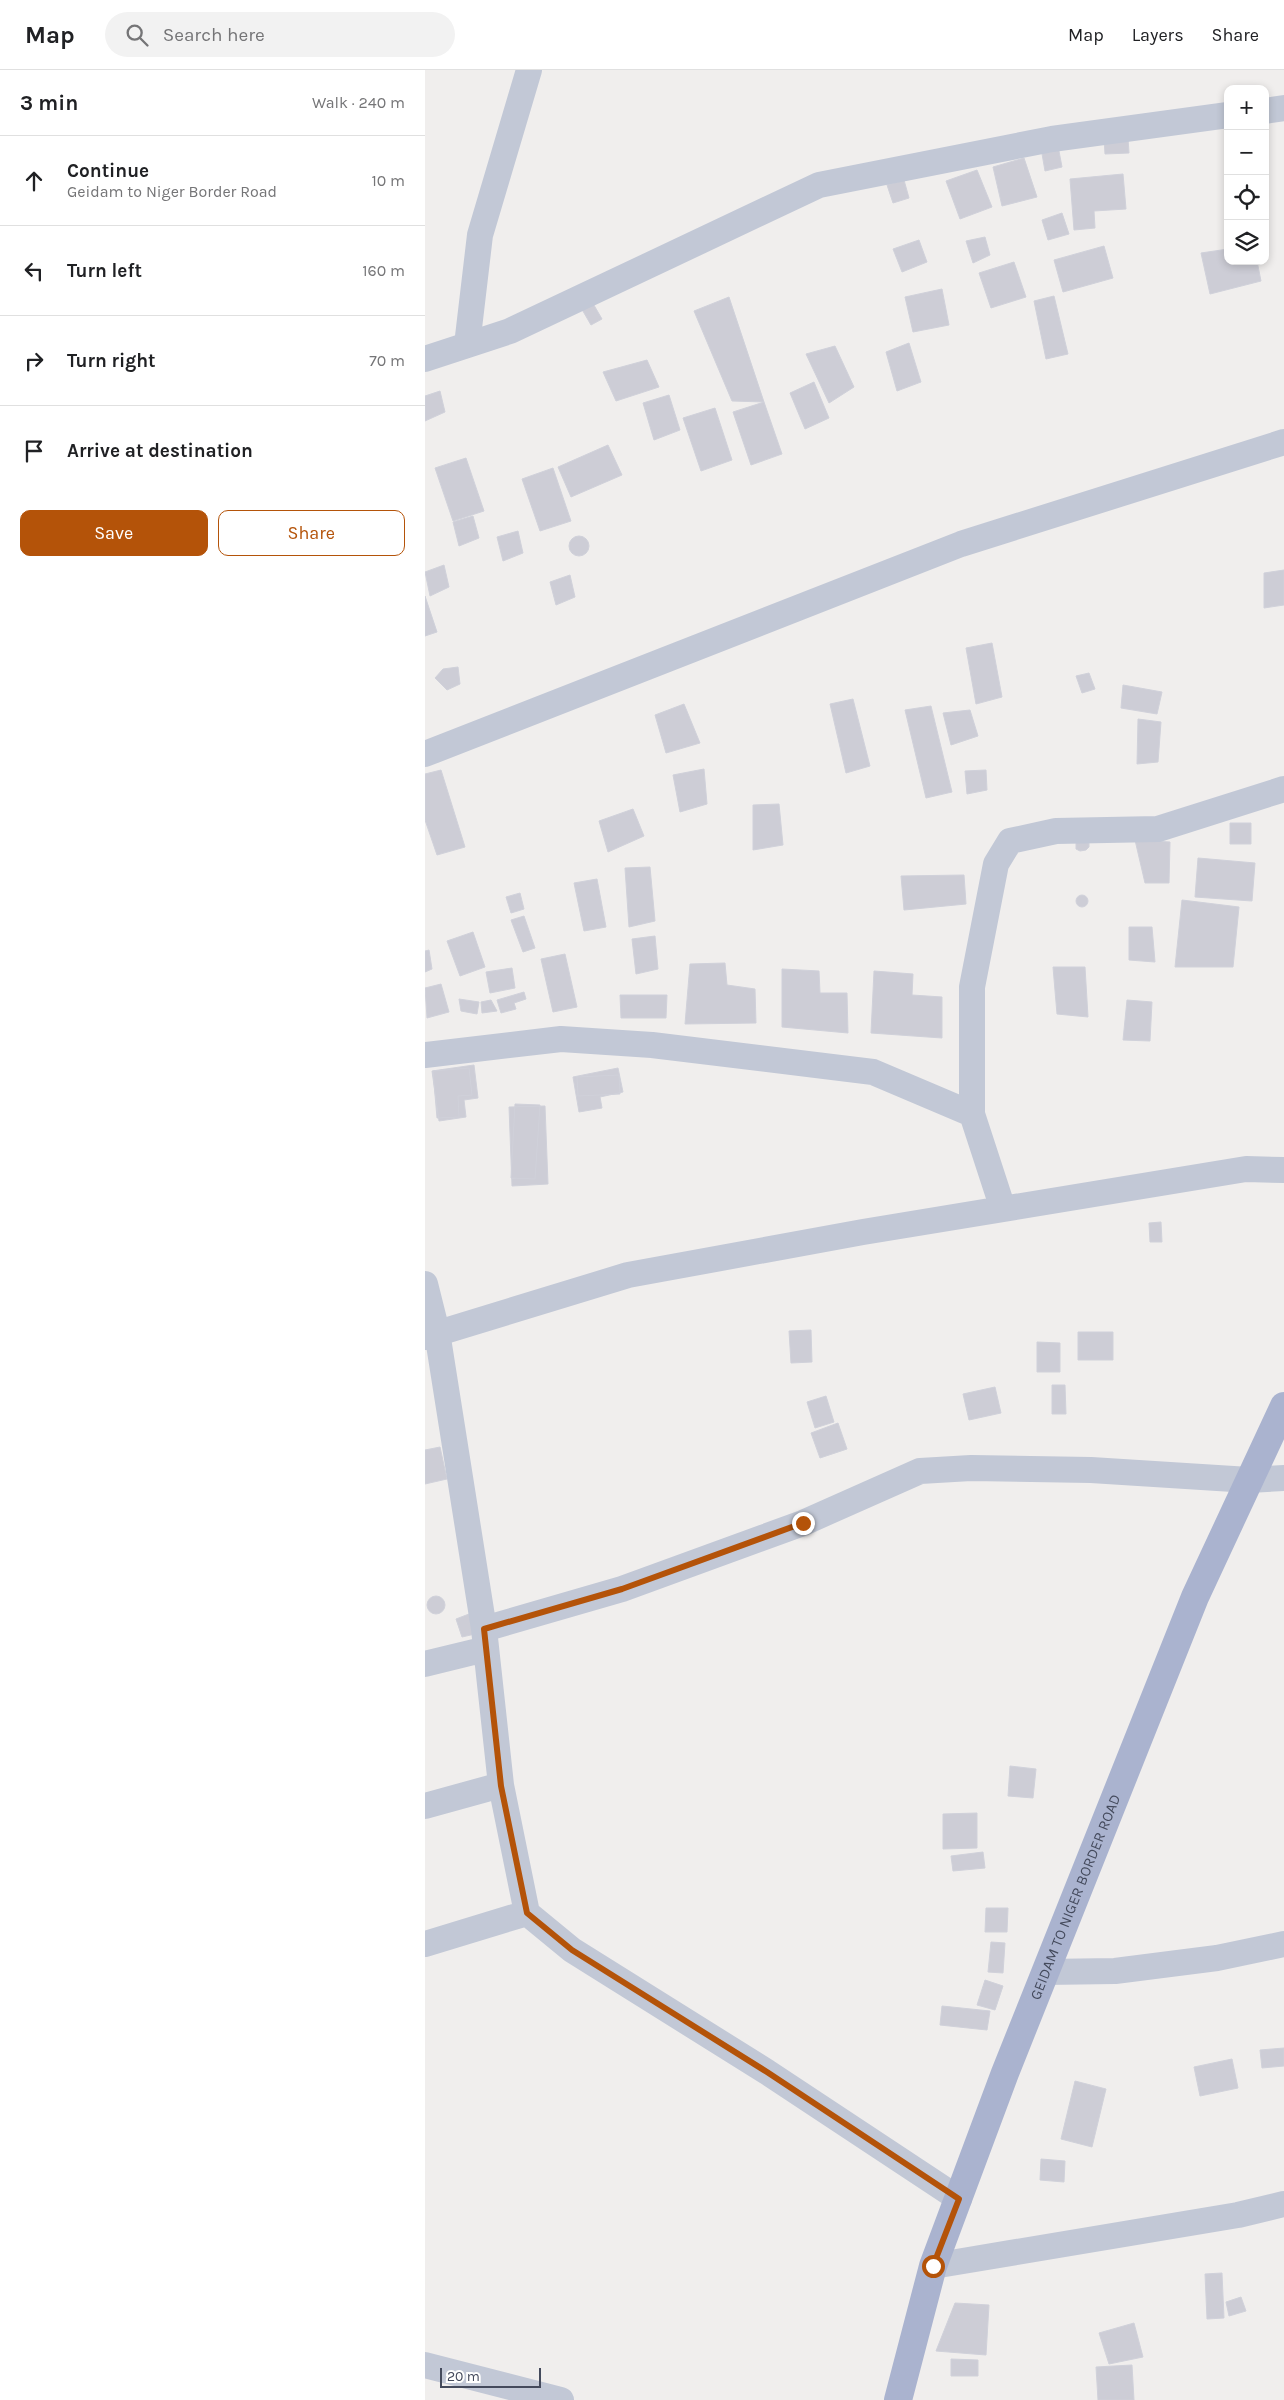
<!DOCTYPE html>
<html lang="en">
<head>
<meta charset="utf-8">
<style>
  :root { --surface:#fff; --page:#f2f2f2; --text:#202124; --muted:#757577; --line:#e0e0e0; --accent:#b45309 }
  body { margin:0; font-family:Karla,sans-serif; background:var(--page); color:var(--text) }
  .controls { position:absolute; right:15px; top:15px; display:grid; overflow:hidden; border-radius:10px; box-shadow:0 2px 8px #0003 }
  .controls button { width:45px; height:45px; display:grid; place-items:center; padding:0; border:0; border-bottom:1px solid var(--line); background:var(--surface); color:var(--text); font:25px sans-serif }
  .scale { position:absolute; left:15px; bottom:12px; width:101px; box-sizing:border-box; padding-left:5px; border:2px solid #444a5c; border-top:0; font-size:14px; line-height:18px; white-space:nowrap; color:#444a5c; -webkit-text-stroke:4px #fff; paint-order:stroke }
  .stop { position:absolute; width:15px; height:15px; margin:-11px; border:4px solid #b45309; border-radius:50%; background:#fff }
  .stop.end { background:#b45309; border-color:#fff; box-shadow:0 1px 5px #0008 }
  .list { margin:0; padding:0; list-style:none }
  h2 { display:flex; justify-content:space-between; align-items:center; height:65px; margin:0; padding:0 20px; font-size:21px }
  h2 small { font-size:16px; font-weight:400; color:var(--muted) }
  .list li { display:grid; grid-template-columns:32px 1fr auto; gap:15px; align-items:center; box-sizing:border-box; height:90px; padding:0 20px; border-top:1px solid var(--line) }
  .list b { display:block; font-size:19px; white-space:nowrap }
  .list p { margin:0; font-size:16px; white-space:nowrap; color:var(--muted) }
  .list em { font-size:16px; font-style:normal; color:var(--muted) }
  .actions { display:flex; gap:10px; padding:15px 20px }
  .actions a { flex:1; padding:11px 0; border:1px solid var(--accent); border-radius:10px; text-align:center; font-size:18px; color:var(--accent) }
  .actions .main { background:var(--accent); color:#fff }
  .icon { flex:none; width:28px; height:28px; fill:none; stroke:currentColor; stroke-width:2; stroke-linecap:round; stroke-linejoin:round }
  .map { position:relative; flex:none; width:859px; height:2330px; overflow:hidden }
  header { display:flex; align-items:center; gap:30px; box-sizing:border-box; height:70px; padding:0 25px; background:var(--surface); border-bottom:1px solid var(--line) }
  header strong { font-size:24px }
  nav { display:flex; gap:28px; margin-inline-start:auto; font-size:18px }
  .search { width:350px; height:45px; background:var(--page); display:flex; align-items:center; gap:12px; box-sizing:border-box; padding:0 18px; border-radius:28px; color:var(--muted); font-size:19px }
  main { display:flex }
  aside { flex:1; background:var(--surface) }
  .map>svg:first-child { display:block }
  .building { fill:#cdcdd6; stroke:#d0d1da }
  .lines { fill:none; stroke-linecap:round; stroke-linejoin:round }
  .street { stroke:#c2c8d6; stroke-width:26 }
  .primary { stroke:#aab3cf; stroke-width:28 }
  .route { stroke:#b45309; stroke-width:6 }
  .labels { text-anchor:middle; stroke-width:4; stroke-linejoin:round; paint-order:stroke }
  .street-label { font-size:15px; fill:#444a5c; stroke:#fff }
</style>
</head>
<body>
<header>
<strong>Map</strong>
<div class="search"><svg class="icon" aria-label="search" viewBox="0 0 24 24"><circle cx="10" cy="10" r="6"/><path d="M15 15l6 6"/></svg>Search here</div>
<nav><a>Map</a><a>Layers</a><a>Share</a></nav>
</header>
<main>
<aside>
<h2>3 min<small>Walk · 240 m</small></h2>
<ul class="list">
<li><svg class="icon" aria-label="ahead" viewBox="0 0 24 24"><path d="M12 20V5M6 11l6-6 6 6"/></svg><div><b>Continue</b><p>Geidam to Niger Border Road</p></div><em>10 m</em></li>
<li><svg class="icon" aria-label="left" viewBox="0 0 24 24"><path d="M17 20v-9H6M10 6l-5 5 5 5"/></svg><div><b>Turn left</b></div><em>160 m</em></li>
<li><svg class="icon" aria-label="right" viewBox="0 0 24 24"><path d="M7 20v-9h11M14 6l5 5-5 5"/></svg><div><b>Turn right</b></div><em>70 m</em></li>
<li><svg class="icon" aria-label="arrive" viewBox="0 0 24 24"><path d="M6 21V4h12l-3 4 3 4H6"/></svg><div><b>Arrive at destination</b></div></li>
</ul>
<div class="actions"><a class="main">Save</a><a>Share</a></div>
</aside>
<div class="map">
<svg width="859" height="2330" viewBox="0 0 859 2330">
  <rect width="100%" height="100%" fill="#f0eeed"/>
  <path class="building" d="M703,68L704,83L680,84L679,69Z
    M633,76L637,97L620,101L616,78Z
    M599,88L612,127L577,136L568,97Z
    M552,100L567,137L535,149L521,111Z
    M698,104L701,139L669,141L670,158L649,160L645,109Z
    M479,110L484,128L468,133L462,115Z
    M637,143L644,164L623,170L617,150Z
    M560,167L565,185L548,193L541,171Z
    M494,170L502,192L477,202L468,179Z
    M679,176L688,208L638,222L629,190Z
    M803,179V191H832L836,211L785,224L776,183Z
    M589,192L601,227L566,238L554,203Z
    M517,219L524,255L488,262L480,227Z
    M629,226L643,284L621,289L609,231Z
    M304,227L339,332L307,331L269,241Z
    M166,230L177,249L166,255L155,236Z
    M484,273L496,312L472,321L461,282Z
    M410,276L429,317L404,333L381,284Z
    M222,290L234,317L191,331L178,302Z
    M389,312L404,348L380,359L365,323Z
    M15,321L20,342L0,351V326Z
    M244,325L255,360L229,370L218,333Z
    M339,332L357,384L326,395L308,342Z
    M290,338L307,390L276,401L258,348Z
    M183,375L197,405L146,427L133,397Z
    M41,388L59,441L28,451L10,398Z
    M128,398L146,451L115,461L97,409Z
    M48,446L54,468L34,476L28,452Z
    M93,461L98,483L78,491L72,467Z
    M144 476a10 10 0 1 1 20 0a10 10 0 1 1-20 0Z
    M19,495L24,517L5,526L0,502Z
    M859,500V535L839,538V503Z
    M145,505L150,527L131,535L125,512Z
    M0,526L12,562L0,566Z
    M567,573L577,627L551,634L541,578Z
    M33,597L35,614L22,620L10,608L18,599Z
    M664,603L670,619L657,623L651,606Z
    M698,615L737,622L732,644L696,638Z
    M428,629L445,696L421,703L405,634Z
    M259,634L275,673L241,683L230,645Z
    M506,636L527,722L501,728L480,640Z
    M545,640L553,666L526,675L518,643Z
    M713,649L736,652L733,692L712,694Z
    M279,699L282,734L255,742L248,705Z
    M16,700L40,777L12,785L0,750V704Z
    M561,700L562,720L542,724L540,701Z
    M354,734L358,775L328,780V735Z
    M208,739L219,766L183,782L174,751Z
    M805,753H826V774H805Z
    M710,770L745,772L744,813H720Z
    M651,772L664,773V777L661,780L655,781L651,779Z
    M773,788L830,793L827,831L770,827Z
    M225,797L230,851L204,857L200,798Z
    M539,805L541,834L479,840L476,806Z
    M172,809L181,857L159,861L149,813Z
    M95,823L99,839L86,843L81,827Z
    M651 831a6 6 0 1 1 12 0a6 6 0 1 1-12 0Z
    M757,830L814,837L808,897H750Z
    M99,846L110,878L98,882L86,850Z
    M704,857H727L730,892L704,890Z
    M48,862L60,897L35,906L22,871Z
    M230,866L233,899L211,904L207,869Z
    M4,880L7,899L0,902V881Z
    M140,884L152,937L128,942L116,889Z
    M300,893L302,915L330,919L331,953L260,954L265,894Z
    M628,897H660L663,947L632,944Z
    M87,898L90,918L65,923L61,902Z
    M357,899L394,901L395,923H422L423,963L357,957Z
    M449,901L488,904L487,925L517,927V968L446,963Z
    M16,914L24,942L2,948L0,918Z
    M99,922L101,929L89,933L91,939L76,943L72,930Z
    M195,925H242L241,948H196Z
    M34,929L54,932L52,944L36,941Z
    M66,930L72,941L57,943L56,932Z
    M702,930L727,932L725,971L698,970Z
    M49,995L53,1028L39,1030L41,1047L14,1051L7,1001Z
    M44,998L47,1025L33,1026L34,1047L12,1048L8,1001Z
    M193,998L198,1022L175,1027L177,1038L154,1042L148,1007Z
    M194,1005L195,1024L153,1026L152,1007Z
    M90,1034L115,1035L110,1109L86,1108Z
    M120,1036L123,1114L87,1116L84,1037Z
    M736,1152L737,1172H725L724,1153Z
    M386,1260L387,1292L366,1293L364,1261Z
    M653,1262H688V1290H653Z
    M612,1272L635,1273V1302H612Z
    M627,1315H640L641,1344H627Z
    M570,1317L576,1343L544,1350L538,1324Z
    M401,1326L409,1352L390,1358L382,1332Z
    M413,1353L422,1379L395,1388L386,1363Z
    M15,1377L22,1409L0,1414V1380Z
    M2 1535a9 9 0 1 1 18 0a9 9 0 1 1-18 0Z
    M44,1544L50,1564L37,1567L31,1549Z
    M585,1696L611,1699L608,1728L583,1726Z
    M552,1743V1778L518,1779V1744Z
    M558,1782L560,1798L528,1801L526,1786Z
    M561,1838H583L582,1862H560Z
    M566,1872L580,1873L578,1903L563,1902Z
    M560,1910L578,1916L570,1940L552,1935Z
    M517,1936L565,1941L562,1960L515,1955Z
    M859,1978V1996L837,1998L835,1980Z
    M807,1989L813,2018L775,2026L769,1997Z
    M650,2011L681,2019L667,2077L636,2069Z
    M616,2089L640,2091L639,2112L615,2110Z
    M797,2203L799,2248L782,2249L780,2204Z
    M816,2227L821,2241L804,2246L801,2232Z
    M530,2233L564,2235L561,2285L511,2281Z
    M709,2253L718,2287L684,2294L674,2263Z
    M526,2289L553,2290V2306H526Z
    M707,2295L709,2330H673L671,2297Z"/>
  <g class="lines">
    <path class="street" d="M840,41L859,38
      M42,275L55,165L104,0
      M0,289L85,261L394,115L627,69L803,45
      M0,684L536,474L859,372
      M0,985L136,969L227,975L448,1002L547,1044
      M578,1139L547,1044V917L571,794L585,771L631,761L733,759L859,719
      M0,1214L12,1262L59,1559L76,1715L102,1843L147,1880L342,2002L534,2129
      M0,1267L203,1205L438,1162L821,1099L859,1100
      M59,1559L197,1519L378,1453L495,1401L546,1398L666,1400L824,1410L859,1408
      M0,1594L61,1579
      M0,1736L76,1715
      M0,1874L102,1843
      M620,1902L690,1901L792,1888L859,1874
      M508,2196L813,2145L859,2134
      M0,2295L136,2330"/>
    <path class="primary" id="s1" d="M473,2330L508,2196L580,2003L770,1527L859,1336"/>
  </g>
  <g class="lines">
    <path class="route" d="M378,1453L197,1519L59,1559L76,1716L102,1843L147,1880L342,2002L534,2129L508,2196"/>
  </g>
  <g class="labels">
    <g class="street-label">
      <text dy="5" stroke="none"><textPath href="#s1" startOffset="534">GEIDAM TO NIGER BORDER ROAD</textPath></text>
    </g>
  </g>
</svg>
<div class="controls">
<button>+</button>
<button>−</button>
<button><svg class="icon" aria-label="locate" viewBox="0 0 24 24"><circle cx="12" cy="12" r="6"/><path d="M12 2v4M12 18v4M2 12h4M18 12h4"/></svg></button>
<button><svg class="icon" aria-label="layers" viewBox="0 0 24 24"><path d="M12 4l9 5-9 5-9-5zM3 14l9 5 9-5"/></svg></button>
</div>
<div class="scale">20 m</div>
<div class="stop" style="left:508px;top:2196px"></div>
<div class="stop end" style="left:378px;top:1453px"></div>
</div>
</main>
</body>
</html>
